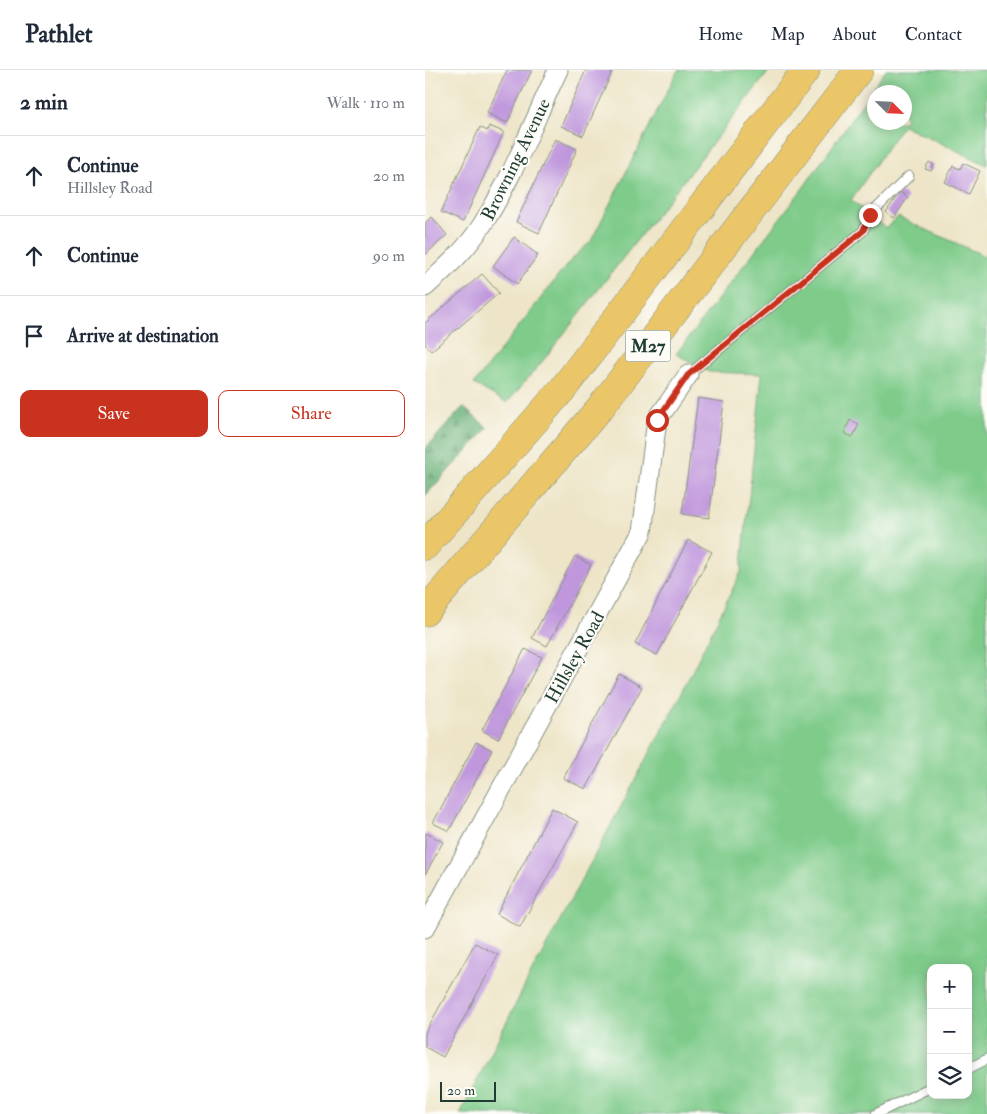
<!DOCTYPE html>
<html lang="en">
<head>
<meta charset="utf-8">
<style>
  :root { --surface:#fff; --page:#f6f6f7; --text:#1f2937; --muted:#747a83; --line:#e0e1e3; --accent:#c8321e }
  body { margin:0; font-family:"IM FELL Double Pica",serif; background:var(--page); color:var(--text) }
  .controls { position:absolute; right:15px; bottom:15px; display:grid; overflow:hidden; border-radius:10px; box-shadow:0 2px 12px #0003 }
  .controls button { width:45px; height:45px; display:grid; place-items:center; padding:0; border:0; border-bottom:1px solid var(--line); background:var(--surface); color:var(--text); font:25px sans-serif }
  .compass { position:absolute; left:442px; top:15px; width:45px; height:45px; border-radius:50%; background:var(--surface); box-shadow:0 2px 12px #0003; rotate:114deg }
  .scale { position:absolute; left:15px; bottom:12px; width:56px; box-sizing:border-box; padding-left:5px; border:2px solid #1f3d34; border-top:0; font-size:14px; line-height:18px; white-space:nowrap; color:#1f3d34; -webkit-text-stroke:4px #fdfcf7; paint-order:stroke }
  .stop { position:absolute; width:15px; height:15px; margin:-11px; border:4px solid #c8321e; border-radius:50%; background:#fff }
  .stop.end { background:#c8321e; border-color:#fff; box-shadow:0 1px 5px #0008 }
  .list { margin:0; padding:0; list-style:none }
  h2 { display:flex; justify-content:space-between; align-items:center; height:65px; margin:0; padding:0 20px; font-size:21px }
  h2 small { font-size:16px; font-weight:400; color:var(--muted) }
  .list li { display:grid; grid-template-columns:32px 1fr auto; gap:15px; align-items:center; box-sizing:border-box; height:80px; padding:0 20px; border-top:1px solid var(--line) }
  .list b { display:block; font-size:19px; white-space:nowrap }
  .list p { margin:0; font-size:16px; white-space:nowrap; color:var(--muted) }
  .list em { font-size:16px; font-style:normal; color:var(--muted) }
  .actions { display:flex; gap:10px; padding:15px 20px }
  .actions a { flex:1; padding:11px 0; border:1px solid var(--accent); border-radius:10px; text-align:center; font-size:18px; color:var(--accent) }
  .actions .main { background:var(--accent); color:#fff }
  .icon { flex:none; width:28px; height:28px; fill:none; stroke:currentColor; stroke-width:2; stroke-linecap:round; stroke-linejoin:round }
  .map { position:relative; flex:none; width:562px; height:1044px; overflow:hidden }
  header { display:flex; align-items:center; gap:30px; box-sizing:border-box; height:70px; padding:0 25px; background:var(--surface); border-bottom:1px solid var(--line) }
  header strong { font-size:24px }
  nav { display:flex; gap:28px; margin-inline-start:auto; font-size:18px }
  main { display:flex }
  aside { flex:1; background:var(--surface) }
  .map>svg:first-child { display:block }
  .green { fill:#7ecb8a; stroke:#4e845f; fill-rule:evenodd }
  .forest { fill:url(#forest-firs); stroke:#427655 }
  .building { fill:#c097dd }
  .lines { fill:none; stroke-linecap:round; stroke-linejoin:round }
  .service-casing { stroke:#86917e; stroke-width:11 }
  .minor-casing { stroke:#86917e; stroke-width:21 }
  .motorway-casing { stroke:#86917e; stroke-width:29 }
  .service { stroke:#fff; stroke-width:9 }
  .minor { stroke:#fff; stroke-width:19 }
  .motorway { stroke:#ebc669; stroke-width:28 }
  .route { stroke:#c8321e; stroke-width:6 }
  .labels { text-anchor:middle; stroke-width:4.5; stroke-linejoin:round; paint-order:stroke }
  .shield { fill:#fdfcf7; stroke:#62766e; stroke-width:1 }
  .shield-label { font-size:18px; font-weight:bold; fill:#1f3d34 }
  .street-label { font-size:19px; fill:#1f3d34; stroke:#fdfcf7 }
</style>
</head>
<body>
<header>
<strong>Pathlet</strong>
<nav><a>Home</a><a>Map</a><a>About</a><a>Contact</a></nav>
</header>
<main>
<aside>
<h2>2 min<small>Walk · 110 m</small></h2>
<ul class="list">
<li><svg class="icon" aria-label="ahead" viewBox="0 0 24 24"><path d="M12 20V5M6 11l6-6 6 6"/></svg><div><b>Continue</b><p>Hillsley Road</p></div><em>20 m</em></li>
<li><svg class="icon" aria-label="ahead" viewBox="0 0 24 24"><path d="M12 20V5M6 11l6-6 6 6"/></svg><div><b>Continue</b></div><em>90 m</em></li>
<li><svg class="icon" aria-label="arrive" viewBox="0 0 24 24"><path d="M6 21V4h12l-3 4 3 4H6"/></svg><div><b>Arrive at destination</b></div></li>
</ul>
<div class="actions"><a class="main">Save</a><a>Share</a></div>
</aside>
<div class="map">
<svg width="562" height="1044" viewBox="0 0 562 1044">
  <defs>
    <pattern id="forest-firs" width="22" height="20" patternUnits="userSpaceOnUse" patternTransform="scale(1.25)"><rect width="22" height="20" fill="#66af76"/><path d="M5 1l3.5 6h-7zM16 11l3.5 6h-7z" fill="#539062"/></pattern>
  </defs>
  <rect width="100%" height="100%" fill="#fdfcf7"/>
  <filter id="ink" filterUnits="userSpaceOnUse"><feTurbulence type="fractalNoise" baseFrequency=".02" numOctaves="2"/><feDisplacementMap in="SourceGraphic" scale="10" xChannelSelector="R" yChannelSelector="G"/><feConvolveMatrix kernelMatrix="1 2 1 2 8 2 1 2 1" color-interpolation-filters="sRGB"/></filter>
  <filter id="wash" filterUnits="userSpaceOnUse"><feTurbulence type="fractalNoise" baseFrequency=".0096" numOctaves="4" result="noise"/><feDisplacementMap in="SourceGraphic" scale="20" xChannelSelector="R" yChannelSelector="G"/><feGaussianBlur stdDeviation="1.12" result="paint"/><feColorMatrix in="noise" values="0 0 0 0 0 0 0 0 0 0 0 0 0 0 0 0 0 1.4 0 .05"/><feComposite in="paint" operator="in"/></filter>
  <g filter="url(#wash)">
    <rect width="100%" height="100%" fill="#eee5c8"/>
    <path class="green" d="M253,0H345L116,293L82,333L49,314L144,192L166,171Z
      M461,0H562V95L478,55L426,130L461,158L473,147L562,187V1044H35L105,906L252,632L316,502L337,304L284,302L251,284L378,118ZM450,22H480V52H450ZM506,898H543V1025H506Z"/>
    <path class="forest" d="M38,337L63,358L0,426V379Z"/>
    <g id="blocks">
      <path class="building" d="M82,0H107L82,53L62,43Z
        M161,0H188L158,66L136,56Z
        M64,56L79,62L38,152L16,142L55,57L62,61Z
        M130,69L152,79L114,163L91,152Z
        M504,92L509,95L506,101L500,99Z
        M538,93L555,101L544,124L520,112L528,96L535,99Z
        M475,122L483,127L469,148L461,142Z
        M7,147L22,165L0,185V153Z
        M89,167L113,185L92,214L68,196Z
        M57,204L74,223L6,281L0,274V253Z
        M273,328L299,332L284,448L257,444Z
        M425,350L434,354L428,367L419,363Z
        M263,470L287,482L232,585L210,574Z
        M150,486L166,495L122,576L107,568Z
        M100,579L117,587L73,669L57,660Z
        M194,604L217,617L161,719L138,708Z
        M51,672L67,680L24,761L8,753Z
        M127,738L153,752L95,857L72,844Z
        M1,763L18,772L0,805V766Z
        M50,873L73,885L18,987L0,977V963Z"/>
    </g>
  </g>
  <g filter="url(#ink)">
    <use href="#blocks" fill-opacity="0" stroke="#86917e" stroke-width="1"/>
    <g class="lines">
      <g class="service-casing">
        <path id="service" d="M263,305L438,161L445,145L484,106
          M543,999L562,989
          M451,1044L506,1017"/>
      </g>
      <g class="minor-casing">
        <path id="minor" d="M0,217C21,198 42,179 57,155C87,110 109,50 133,0
          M0,858L217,462L232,350L263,305"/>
      </g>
      <g class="motorway-casing">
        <path id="motorway" d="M0,476L137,320L381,0
          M0,542L175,338L434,0"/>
      </g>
      <use href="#service" class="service"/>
      <use href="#minor" class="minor"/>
      <use href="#motorway" class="motorway"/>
    </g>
  </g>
  <g class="lines" filter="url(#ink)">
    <path class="route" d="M232,350L263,305L438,161L445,145"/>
  </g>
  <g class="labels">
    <rect class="shield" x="200.5" y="260.5" width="45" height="31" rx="4"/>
    <g class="shield-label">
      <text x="223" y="282">M27</text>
    </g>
    <g class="street-label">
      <text transform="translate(90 89) rotate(-64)" y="7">Browning Avenue</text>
      <text transform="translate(149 587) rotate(-61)" y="7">Hillsley Road</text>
    </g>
  </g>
</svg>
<div class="controls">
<button>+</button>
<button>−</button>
<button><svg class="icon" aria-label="layers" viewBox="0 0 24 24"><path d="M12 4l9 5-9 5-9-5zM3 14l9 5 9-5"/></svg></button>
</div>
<svg class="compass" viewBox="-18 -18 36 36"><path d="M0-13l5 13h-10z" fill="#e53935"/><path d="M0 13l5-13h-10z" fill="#747a83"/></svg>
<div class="scale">20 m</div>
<div class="stop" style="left:232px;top:350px"></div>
<div class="stop end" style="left:445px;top:145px"></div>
</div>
</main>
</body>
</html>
